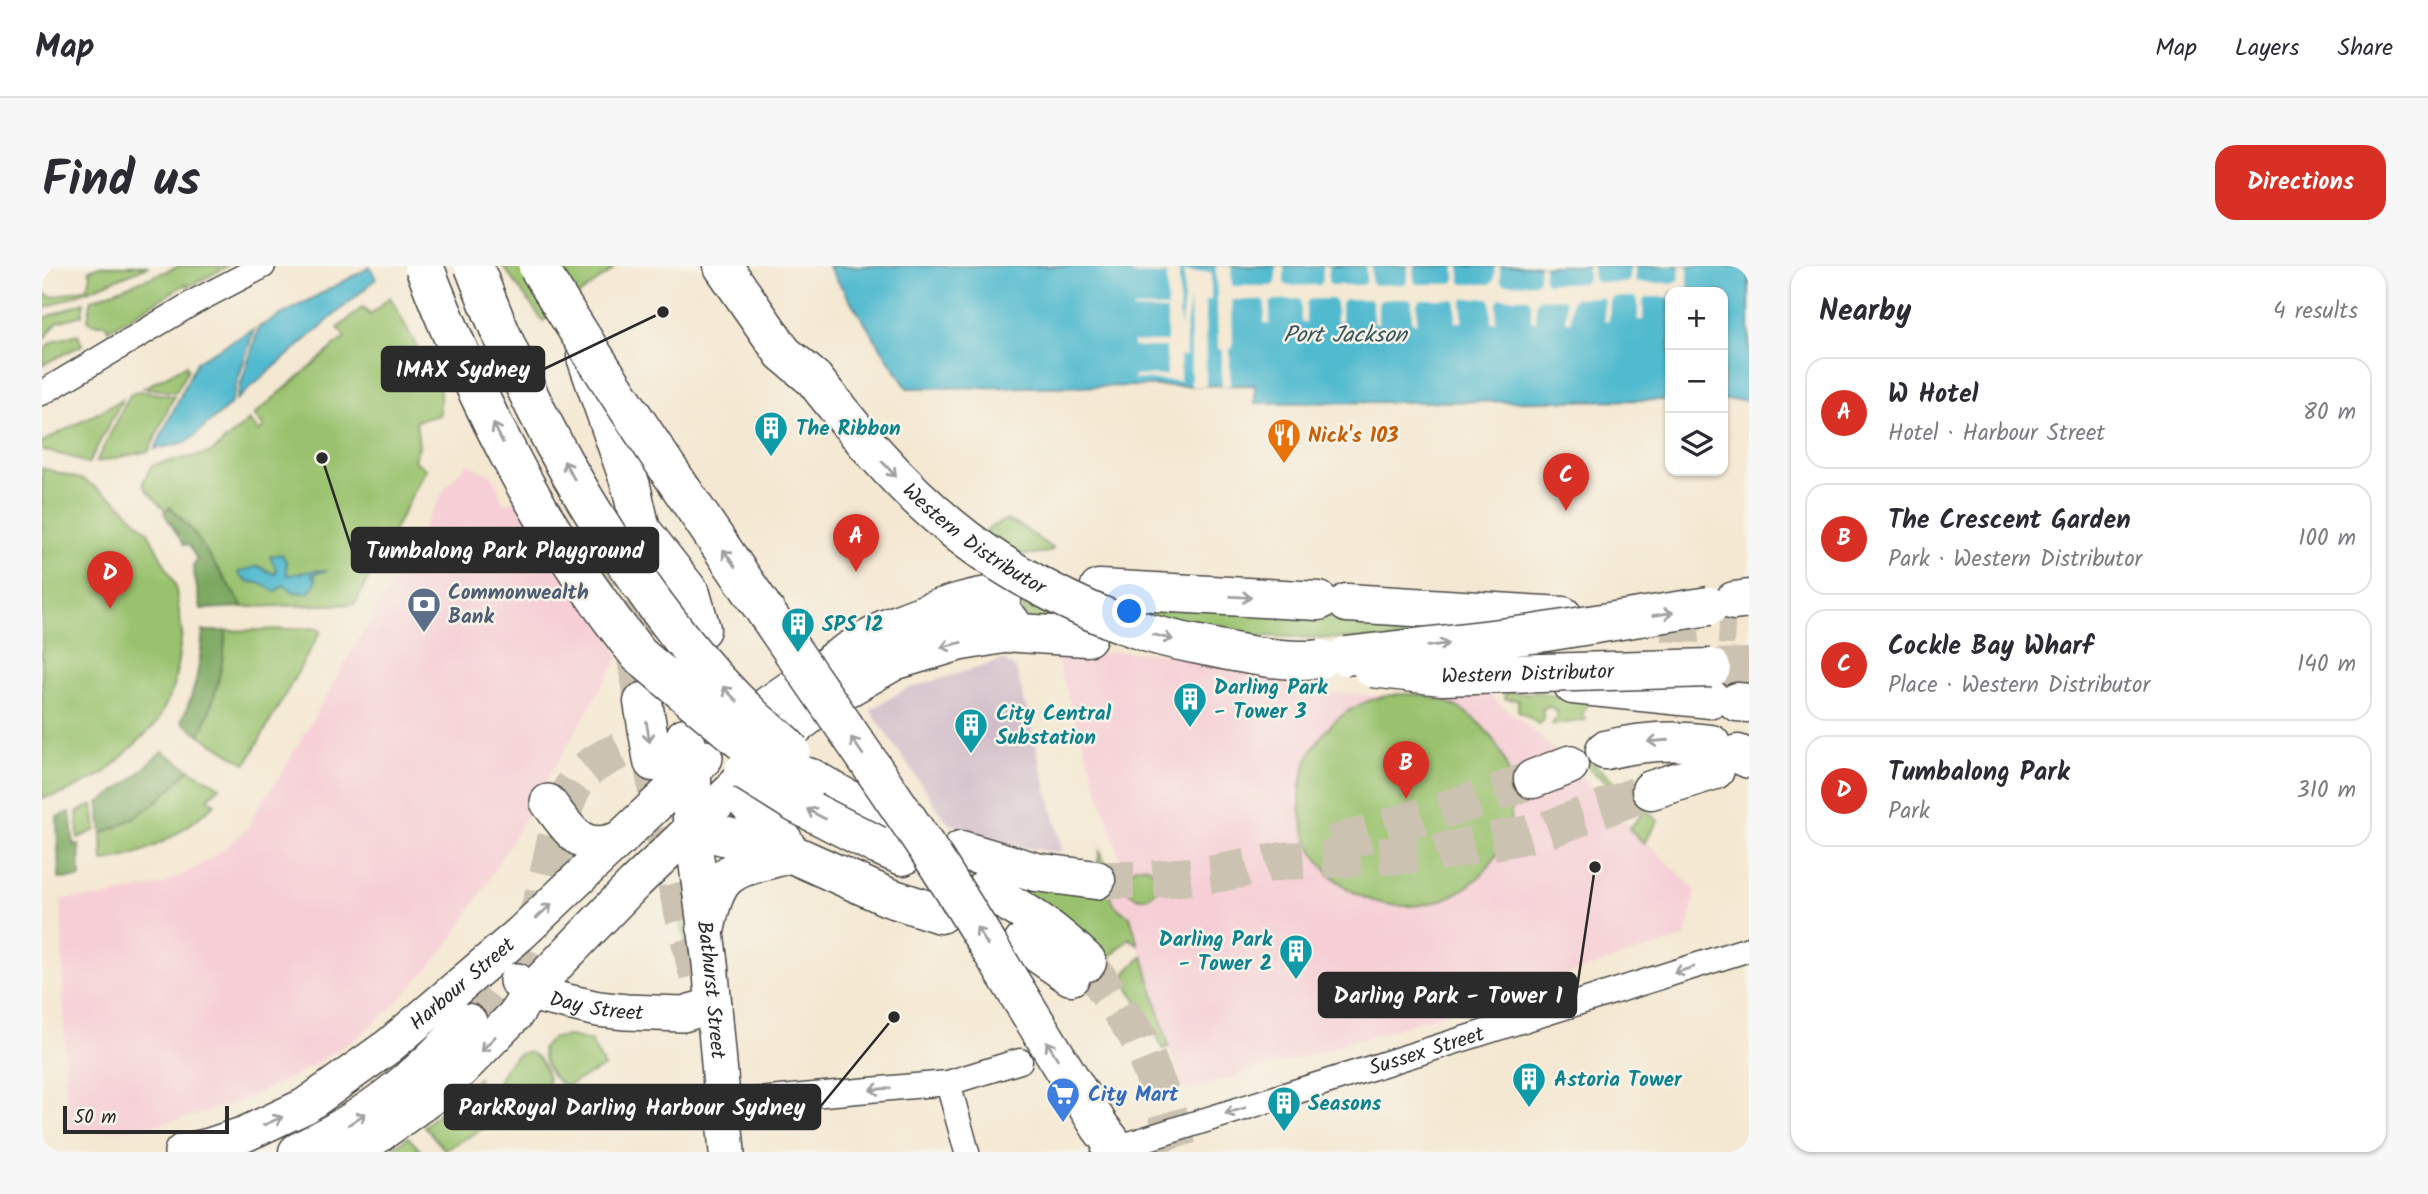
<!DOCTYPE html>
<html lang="en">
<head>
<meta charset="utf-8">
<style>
  :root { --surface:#fff; --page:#f7f7f7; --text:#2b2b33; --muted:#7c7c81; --line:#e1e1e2; --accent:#d93025 }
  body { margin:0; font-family:Kalam,sans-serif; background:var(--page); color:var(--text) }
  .controls { position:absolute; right:21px; top:21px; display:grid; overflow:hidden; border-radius:14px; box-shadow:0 2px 5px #0004 }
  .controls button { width:63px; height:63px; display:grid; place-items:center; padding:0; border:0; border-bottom:2px solid var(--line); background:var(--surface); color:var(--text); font:35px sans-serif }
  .scale { position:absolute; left:21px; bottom:18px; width:166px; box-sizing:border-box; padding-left:7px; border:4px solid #2b2b2b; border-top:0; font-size:19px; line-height:24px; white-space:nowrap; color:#2b2b2b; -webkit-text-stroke:5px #f7f3e8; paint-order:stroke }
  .you { position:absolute; left:1088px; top:346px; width:24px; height:24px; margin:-18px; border:5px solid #fff; border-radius:50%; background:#1a73e8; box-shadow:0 0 0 10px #1a73e833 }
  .badge { display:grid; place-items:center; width:46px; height:46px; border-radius:50%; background:var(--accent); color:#fff; font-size:23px; font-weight:700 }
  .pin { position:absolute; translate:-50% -58px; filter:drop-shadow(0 2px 4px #0008) }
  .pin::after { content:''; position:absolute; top:37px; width:24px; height:21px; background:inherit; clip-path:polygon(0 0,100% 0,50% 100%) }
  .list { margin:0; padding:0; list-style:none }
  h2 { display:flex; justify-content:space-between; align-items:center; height:91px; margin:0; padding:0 28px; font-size:30px }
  h2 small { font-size:23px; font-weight:400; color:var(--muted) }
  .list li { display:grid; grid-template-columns:46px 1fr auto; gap:21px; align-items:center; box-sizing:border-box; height:112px; margin:0 14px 14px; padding:0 14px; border:2px solid var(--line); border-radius:21px }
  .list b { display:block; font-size:26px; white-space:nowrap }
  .list p { margin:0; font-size:23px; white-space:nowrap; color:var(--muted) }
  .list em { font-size:23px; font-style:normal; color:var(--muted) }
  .icon { flex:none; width:38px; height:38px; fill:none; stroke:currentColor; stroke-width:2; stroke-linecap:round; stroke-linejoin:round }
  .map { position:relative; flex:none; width:1707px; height:886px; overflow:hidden; border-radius:21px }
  header { display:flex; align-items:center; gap:42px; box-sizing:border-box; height:98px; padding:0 35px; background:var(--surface); border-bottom:2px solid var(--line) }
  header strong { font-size:33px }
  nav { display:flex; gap:38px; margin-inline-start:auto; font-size:24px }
  .intro { display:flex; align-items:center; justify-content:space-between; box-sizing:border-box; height:168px; padding:0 42px }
  h1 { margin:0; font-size:49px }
  .button { padding:18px 32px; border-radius:21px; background:var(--accent); color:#fff; font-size:24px; font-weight:700 }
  main { display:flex; gap:42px; padding:0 42px }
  aside { flex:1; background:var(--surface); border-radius:21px; box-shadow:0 2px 5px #0004 }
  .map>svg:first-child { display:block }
  .built { fill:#f6cfd6 }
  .industrial { fill:#d1bdc9 }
  .green { fill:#9ac26e; stroke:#62764c; stroke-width:2 }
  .forest { fill:#7ba861; stroke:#536a46; stroke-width:2 }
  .water { fill:#51bacf; stroke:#3e727d; stroke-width:2 }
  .pier { fill:#f4e8d2 }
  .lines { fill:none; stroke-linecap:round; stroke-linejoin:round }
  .highway-tunnel { stroke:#ccc2b1; stroke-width:38; stroke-dasharray:38 19; stroke-linecap:butt }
  .street-casing { stroke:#494744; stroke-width:27 }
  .secondary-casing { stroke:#494744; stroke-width:38 }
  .highway-casing { stroke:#494744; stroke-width:41 }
  .street { stroke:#fff; stroke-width:24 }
  .secondary { stroke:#fff; stroke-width:35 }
  .highway { stroke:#fff; stroke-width:38 }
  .highway-bridge-casing { stroke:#494744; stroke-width:41; stroke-linecap:butt }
  .highway-bridge { stroke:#fff; stroke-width:38 }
  .oneway { stroke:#a0a0a0 }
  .labels { text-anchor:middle; stroke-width:5; stroke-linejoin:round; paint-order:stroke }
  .culture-label { font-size:21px; font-weight:bold; fill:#0d838f; stroke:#f7f3e8; text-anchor:start }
  .food-label { font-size:21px; font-weight:bold; fill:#c56008; stroke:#f7f3e8; text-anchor:start }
  .street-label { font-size:21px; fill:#2b2b2b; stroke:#f7f3e8 }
  .service-label { font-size:21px; font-weight:bold; fill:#4e5e75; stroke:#f7f3e8; text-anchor:start }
  .shop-label { font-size:21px; font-weight:bold; fill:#366cbe; stroke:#f7f3e8; text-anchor:start }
  .water-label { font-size:23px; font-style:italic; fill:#36565c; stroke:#f7f3e8 }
  .leader { fill:none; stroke:#2b2b2b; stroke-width:2.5 }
  .callout-dot { fill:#2b2b2b; stroke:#f7f3e8; stroke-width:2.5 }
  .callout { fill:#2b2b2b; stroke:#2b2b2b; stroke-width:2.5 }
  .callout-label { font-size:23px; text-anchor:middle; font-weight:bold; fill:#fff }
</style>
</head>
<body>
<header>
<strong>Map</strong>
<nav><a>Map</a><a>Layers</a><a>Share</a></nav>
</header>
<div class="intro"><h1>Find us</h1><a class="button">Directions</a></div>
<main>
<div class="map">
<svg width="1707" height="886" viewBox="0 0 1707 886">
  <rect width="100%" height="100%" fill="#f7f3e8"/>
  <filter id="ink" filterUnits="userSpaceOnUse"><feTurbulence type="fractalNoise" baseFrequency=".0143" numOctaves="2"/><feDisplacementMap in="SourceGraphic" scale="14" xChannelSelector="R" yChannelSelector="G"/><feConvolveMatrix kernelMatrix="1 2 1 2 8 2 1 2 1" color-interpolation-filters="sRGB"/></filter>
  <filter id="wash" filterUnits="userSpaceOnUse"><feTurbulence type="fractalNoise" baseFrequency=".00686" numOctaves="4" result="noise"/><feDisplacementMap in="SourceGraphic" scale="28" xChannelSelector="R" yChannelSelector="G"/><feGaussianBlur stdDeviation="1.57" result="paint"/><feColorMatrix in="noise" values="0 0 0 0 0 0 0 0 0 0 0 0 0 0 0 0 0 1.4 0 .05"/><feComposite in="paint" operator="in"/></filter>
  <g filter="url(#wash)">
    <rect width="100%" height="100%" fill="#f4e8d2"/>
    <path class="built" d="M425,197L451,210L462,238L492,229L577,391L436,632L410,673L387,702L345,746L313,773L255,809L191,838L155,849L104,861L56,866H25L19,633L61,631L122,618L158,599L182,583L206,562L210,551L240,507L404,221Z
      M1076,386L1117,387L1250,407L1253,428H1266V425L1354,431L1447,429L1500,472L1654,625L1644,671L1340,767L1145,825L1141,824L1101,690L1096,681L1081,671L1054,607L1058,584L1055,576L1057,575L1065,599L1079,595L1014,392Z"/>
    <path class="industrial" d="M962,394L974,403L1020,581L1019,587L981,581L935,569L906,557L828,444L864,423Z"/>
    <path class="green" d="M58,0H107L0,43V27L11,31L45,22L49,10L47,4Z
      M138,0H186L146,21L144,18L66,64L64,58H51L46,54L49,34Z
      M461,0H567L571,4L501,55Z
      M348,31L398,124V149L374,155L377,180L372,194L384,203L313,338L201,341L152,267L129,241L124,245L103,222L101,216L110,199L169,187L207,154L217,166L222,161L212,149L303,71L296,62L321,41L328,49Z
      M42,36L40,49L16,56L0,75V53Z
      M36,68L40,79L0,99C0,73 15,75 36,68Z
      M144,99L146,103L134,126L102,122Z
      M96,125L132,130L107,185L54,196L88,129Z
      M80,134L46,198L29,191L0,184V176Z
      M0,202L42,214L75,235L106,266L133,318L140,367L132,421L115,457L63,507L23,527L0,532Z
      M963,254L977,259L1011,283L1007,286L945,293L942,268L949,261Z
      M1017,336C1162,340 1308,349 1452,364L1340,374L1184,369L990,359L976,340Z
      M276,362L279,365L204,498L158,469C173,437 181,400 184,365Z
      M1466,427H1499L1544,436L1545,439L1540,448L1544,454L1511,459L1510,457L1515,450V445L1506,440L1500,444L1502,454L1497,458L1476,445V434L1464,433L1462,430Z
      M1258 534a106 106 0 1 1 212 0a106 106 0 1 1-212 0Z
      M1544,491L1616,555L1602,577L1587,563L1600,548L1539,495Z
      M147,503L178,521L166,532L173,538C141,566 105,591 61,595L60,567C96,554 122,532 147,503Z
      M51,539L54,564L36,572L35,546Z
      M1058,584C1060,591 1063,599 1065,606C1069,628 1063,637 1088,650L1096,678L1087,672L1067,692L1039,667L973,623L975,613L1054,607Z
      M1084 616a16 16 0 1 1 32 0a16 16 0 1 1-32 0Z
      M644,620L655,700L647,702L634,623Z
      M1101,690L1127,781L1121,783L1110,758L1081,713L1086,704Z
      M528,770L549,775L562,801L524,820C510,814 501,797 500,782L511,772Z
      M483,786C500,787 511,814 504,828L467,847L455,820C459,806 468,790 483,786Z
      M436,812L440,839L453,856L403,884L382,860Z
      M366,871L380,886H346Z"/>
    <path class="forest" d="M128,241L152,267L201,341L159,343L151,301L155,294L147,279H142L122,247Z
      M161,365H184C181,402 173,435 158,469L139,455C154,426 158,398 161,365Z
      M120,485L147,503C122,532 96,554 60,567L57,537L91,513Z
      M28,546L32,580L37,578L38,612L17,613L15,551Z"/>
    <path class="water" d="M786,0H1707V134H1681V26H1628V134L1213,137V119L865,122Z
      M328,1L334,13L194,134L217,61Z
      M212,63L188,139L145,176L113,183L155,95Z
      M240,288L244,295L245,309C258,308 272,303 285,304L270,309L274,313L273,318L266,327L252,326L242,319L233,326C227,323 222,318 216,317C206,315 202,317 196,306L216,300L232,308L235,305L228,290Z"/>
    <path class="pier" d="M1174,0H1189L1190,20H1230L1234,16V0H1242V17L1245,20L1278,19L1281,15V0H1287L1286,16L1289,19H1321L1324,15V0H1330L1329,16L1332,19L1363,18L1366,14V0H1372V14L1374,18H1409L1413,14V0H1418V14L1421,18H1449L1452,14L1453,0H1458V14L1461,18L1493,17L1497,13V0H1502V14L1505,17H1542L1546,12V0H1551V13L1554,16L1584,17L1588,13V0H1593V13L1595,17H1633L1637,13L1638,0H1646V26H1628V31H1605L1601,35V54H1596V34L1593,31H1571L1568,35L1567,55H1562V35L1560,31L1533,32L1529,36V55H1524V35L1521,32H1498L1494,36V56L1489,55V36L1486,32H1458L1455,36L1454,56H1449V36L1447,32H1423L1420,37V56H1414V36L1412,33H1379L1375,37V56H1370V36L1368,33H1340L1336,37V57H1331V37L1328,33H1303L1299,37V56H1294V36L1291,33H1268L1264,37V56H1259V36L1257,33L1232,34L1228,38V58H1222L1223,38L1220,34H1190L1191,82L1188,83V119L1180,120V83H1176Z
      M1137,4L1138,63L1142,33V6H1169V34L1163,35L1164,120H1149L1148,33L1144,63V90H1138V115L1092,113V110L1125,109L1124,81H1091V76H1125V45L1091,44V42H1125V9L1090,8V5Z"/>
  </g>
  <g filter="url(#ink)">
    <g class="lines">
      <path class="highway-tunnel" d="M576,280L601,436
        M1620,356L1693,360
        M1669,402L1707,401
        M612,505L620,558L657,713
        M1290,579L1443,531L1491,513
        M1054,614H1104L1172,608L1241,595L1387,588L1502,565L1609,524
        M1045,696L1095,769L1122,836L1137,886
        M426,757C456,725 478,690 495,649C510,612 514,541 537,511C547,499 564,491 577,485C598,475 619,476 639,487"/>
      <g class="street-casing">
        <g id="street">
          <path d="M0,127L154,35L221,0"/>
          <path d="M906,817L925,886"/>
          <path d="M681,837L906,817L978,795"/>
          <path id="s1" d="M1062,886L1707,683"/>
        </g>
      </g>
      <g class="secondary-casing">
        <g id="secondary">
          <path d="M790,394C807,384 824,371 842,364C862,355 940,339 960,347C969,351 972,358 976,367L917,377L853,396L808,422"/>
          <path d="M723,440L749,422"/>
          <path d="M753,462L768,450"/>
          <path d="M506,536C529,566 540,589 580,572"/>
          <path id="s2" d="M650,562L668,697L685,886"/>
          <path id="s3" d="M475,715L487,727L556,743L584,746L641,748L672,739"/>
          <path id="s4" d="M140,886L167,880L203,868L263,840L347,780L478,668L663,492"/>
          <path d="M313,886L399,824L473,749L487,727L592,618L696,518"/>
        </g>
      </g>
      <g class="highway-casing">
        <path id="highway" d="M681,0L741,87L772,113
          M544,91L589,220L609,307
          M604,270L649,328L659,363
          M1057,323L1277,335
          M1692,335L1707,333
          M1305,337L1521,350
          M843,363C882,348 919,332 961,328
          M976,367L1045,371
          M1531,419L1669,433
          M601,436L611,496
          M1695,436L1707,437
          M643,471L650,504V562L748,587L846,631L898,648
          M1563,484C1600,475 1632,473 1669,478
          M1696,488L1707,493
          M769,512L836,551
          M1491,513L1527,499
          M696,518C705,546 721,547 736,567C741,573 744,581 748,587
          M1609,524L1673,504
          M835,579L861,590
          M919,584L994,606L1054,614
          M942,624C983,644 1012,664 1045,696
          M664,661C676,598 692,605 746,588
          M981,677L1029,710
          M976,728L1058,861L1074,882
          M256,886C297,866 336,841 371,811C391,795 408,775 426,757"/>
      </g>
      <use href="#street" class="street"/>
      <use href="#secondary" class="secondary"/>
      <use href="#highway" class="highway"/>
      <g class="highway-bridge-casing">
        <g id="highway-bridge">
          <path d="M382,0C436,140 503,272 597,389L732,502L769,512"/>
          <path d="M432,0C481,132 550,260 638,371C661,400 686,427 713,453C725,464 739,473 749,485"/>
          <path d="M496,1C619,202 758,392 889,588C919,634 947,681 976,728"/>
          <path id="s5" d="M772,113C814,166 856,218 909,261C959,303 1033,342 1095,363C1118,372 1143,376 1167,381C1200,388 1244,397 1278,393"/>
          <path d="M1304,390L1491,368L1667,340"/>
          <path id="s6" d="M1330,402L1400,410L1669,402"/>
          <path d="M702,505L755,538L835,579"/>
        </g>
      </g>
      <use href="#highway-bridge" class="highway-bridge"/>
    </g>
    <defs><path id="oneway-shaft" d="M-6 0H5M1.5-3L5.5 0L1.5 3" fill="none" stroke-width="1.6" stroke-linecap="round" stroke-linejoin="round" transform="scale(1.75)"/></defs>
    <g class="oneway">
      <use href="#oneway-shaft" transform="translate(456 167) rotate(-116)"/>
      <use href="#oneway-shaft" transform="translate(847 203) rotate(47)"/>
      <use href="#oneway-shaft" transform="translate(527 204) rotate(-120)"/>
      <use href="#oneway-shaft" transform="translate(687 292) rotate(-125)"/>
      <use href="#oneway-shaft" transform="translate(1199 331) rotate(3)"/>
      <use href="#oneway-shaft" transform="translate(1621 348) rotate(-9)"/>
      <use href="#oneway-shaft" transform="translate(1121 371) rotate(15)"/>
      <use href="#oneway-shaft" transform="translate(909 379) rotate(166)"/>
      <use href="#oneway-shaft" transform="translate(1396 379) rotate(-7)"/>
      <use href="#oneway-shaft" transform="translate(688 428) rotate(-135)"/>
      <use href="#oneway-shaft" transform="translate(606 466) rotate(81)"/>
      <use href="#oneway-shaft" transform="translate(1616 475) rotate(176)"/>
      <use href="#oneway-shaft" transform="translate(815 480) rotate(-124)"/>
      <use href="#oneway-shaft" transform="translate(774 548) rotate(-152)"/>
      <use href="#oneway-shaft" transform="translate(502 645) rotate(-43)"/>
      <use href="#oneway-shaft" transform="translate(940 670) rotate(-122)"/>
      <use href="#oneway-shaft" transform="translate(1642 704) rotate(163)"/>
      <use href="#oneway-shaft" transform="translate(446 778) rotate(134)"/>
      <use href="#oneway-shaft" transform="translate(1010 784) rotate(-122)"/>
      <use href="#oneway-shaft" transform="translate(838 823) rotate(175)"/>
      <use href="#oneway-shaft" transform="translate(1193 845) rotate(162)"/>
      <use href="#oneway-shaft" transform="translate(315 853) rotate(-34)"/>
      <use href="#oneway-shaft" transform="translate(231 855) rotate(-24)"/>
    </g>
  </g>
  <defs>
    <g id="building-pin" transform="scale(1.75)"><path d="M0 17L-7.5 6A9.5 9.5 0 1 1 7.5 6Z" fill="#0f9aa8" stroke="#f7f3e8"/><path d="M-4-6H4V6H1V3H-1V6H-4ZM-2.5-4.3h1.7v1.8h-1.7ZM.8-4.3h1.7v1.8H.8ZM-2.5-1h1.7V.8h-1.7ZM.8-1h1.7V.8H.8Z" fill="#fff"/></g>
    <g id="restaurant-pin" transform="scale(1.75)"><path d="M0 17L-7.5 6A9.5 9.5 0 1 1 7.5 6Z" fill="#e8710a" stroke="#f7f3e8"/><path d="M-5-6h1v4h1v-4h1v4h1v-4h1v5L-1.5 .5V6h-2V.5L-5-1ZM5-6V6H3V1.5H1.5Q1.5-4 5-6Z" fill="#fff"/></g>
    <g id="bank-pin" transform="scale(1.75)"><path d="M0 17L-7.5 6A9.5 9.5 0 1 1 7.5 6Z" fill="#5c6f8a" stroke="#f7f3e8"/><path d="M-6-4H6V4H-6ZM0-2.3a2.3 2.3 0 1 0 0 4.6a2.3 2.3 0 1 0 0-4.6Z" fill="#fff"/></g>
    <g id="supermarket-pin" transform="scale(1.75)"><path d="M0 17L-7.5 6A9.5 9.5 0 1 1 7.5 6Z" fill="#3f7fe0" stroke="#f7f3e8"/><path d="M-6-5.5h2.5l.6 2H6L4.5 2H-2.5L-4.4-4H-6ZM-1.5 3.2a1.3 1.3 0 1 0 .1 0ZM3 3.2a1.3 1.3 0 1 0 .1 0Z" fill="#fff"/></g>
  </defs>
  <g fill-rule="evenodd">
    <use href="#building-pin" x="729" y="162"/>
    <use href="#restaurant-pin" x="1242" y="169"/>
    <use href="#bank-pin" x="382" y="338"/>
    <use href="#building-pin" x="756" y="358"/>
    <use href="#building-pin" x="1148" y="433"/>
    <use href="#building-pin" x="929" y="459"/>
    <use href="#building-pin" x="1254" y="685"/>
    <use href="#building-pin" x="1487" y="813"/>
    <use href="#supermarket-pin" x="1021" y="828"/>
    <use href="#building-pin" x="1242" y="837"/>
  </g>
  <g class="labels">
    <g class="culture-label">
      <text x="754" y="169">The Ribbon</text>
      <text x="780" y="365">SPS 12</text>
      <text x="1172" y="428">Darling Park<tspan x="1172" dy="24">- Tower 3</tspan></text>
      <text x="954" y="454">City Central<tspan x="954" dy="24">Substation</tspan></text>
      <text x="1230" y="680" text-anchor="end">Darling Park<tspan x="1230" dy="24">- Tower 2</tspan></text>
      <text x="1512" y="820">Astoria Tower</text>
      <text x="1266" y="844">Seasons</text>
    </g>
    <g class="food-label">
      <text x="1266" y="176">Nick's 103</text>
    </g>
    <g class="street-label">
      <text dy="7" stroke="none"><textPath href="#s5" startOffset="228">Western Distributor</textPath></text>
      <text dy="7" stroke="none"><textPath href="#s6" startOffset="156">Western Distributor</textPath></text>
      <text dy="7" stroke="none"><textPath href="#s4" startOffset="331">Harbour Street</textPath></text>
      <text dy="7" stroke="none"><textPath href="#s2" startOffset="163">Bathurst Street</textPath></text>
      <text dy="7" stroke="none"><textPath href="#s3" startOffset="86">Day Street</textPath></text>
      <text dy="7" stroke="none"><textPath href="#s1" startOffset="338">Sussex Street</textPath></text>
    </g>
    <g class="service-label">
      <text x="406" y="333">Commonwealth<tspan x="406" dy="24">Bank</tspan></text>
    </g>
    <g class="shop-label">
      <text x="1046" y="835">City Mart</text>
    </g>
    <g class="water-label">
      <text x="1303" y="76">Port Jackson</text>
    </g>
  </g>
  <path class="leader" d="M621 46L502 103M280 192L310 284M1553 601L1534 729M852 751L778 841"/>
  <g class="callout-dot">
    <circle cx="621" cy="46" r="7"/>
    <circle cx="280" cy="192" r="7"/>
    <circle cx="1553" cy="601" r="7"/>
    <circle cx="852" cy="751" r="7"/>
  </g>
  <g class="callout">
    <rect x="340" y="81" width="162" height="44" rx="7"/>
    <rect x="310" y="262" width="306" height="44" rx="7"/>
    <rect x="1277" y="707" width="257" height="44" rx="7"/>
    <rect x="403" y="819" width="375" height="44" rx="7"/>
  </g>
  <g class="callout-label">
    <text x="421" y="111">IMAX Sydney</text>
    <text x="463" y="292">Tumbalong Park Playground</text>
    <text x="1406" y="737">Darling Park - Tower 1</text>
    <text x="590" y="849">ParkRoyal Darling Harbour Sydney</text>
  </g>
</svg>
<div class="controls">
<button>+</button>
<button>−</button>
<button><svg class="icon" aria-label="layers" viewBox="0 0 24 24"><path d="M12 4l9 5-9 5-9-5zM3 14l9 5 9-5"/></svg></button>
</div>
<div class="scale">50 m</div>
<div class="you"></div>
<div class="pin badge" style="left:814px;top:306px">A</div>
<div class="pin badge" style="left:1364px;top:533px">B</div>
<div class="pin badge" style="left:1524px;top:245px">C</div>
<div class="pin badge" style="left:68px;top:343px">D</div>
</div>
<aside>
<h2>Nearby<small>4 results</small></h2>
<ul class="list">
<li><span class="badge">A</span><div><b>W Hotel</b><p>Hotel · Harbour Street</p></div><em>80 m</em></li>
<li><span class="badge">B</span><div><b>The Crescent Garden</b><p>Park · Western Distributor</p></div><em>100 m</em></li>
<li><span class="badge">C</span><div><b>Cockle Bay Wharf</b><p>Place · Western Distributor</p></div><em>140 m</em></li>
<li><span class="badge">D</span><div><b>Tumbalong Park</b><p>Park</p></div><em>310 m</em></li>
</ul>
</aside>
</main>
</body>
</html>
